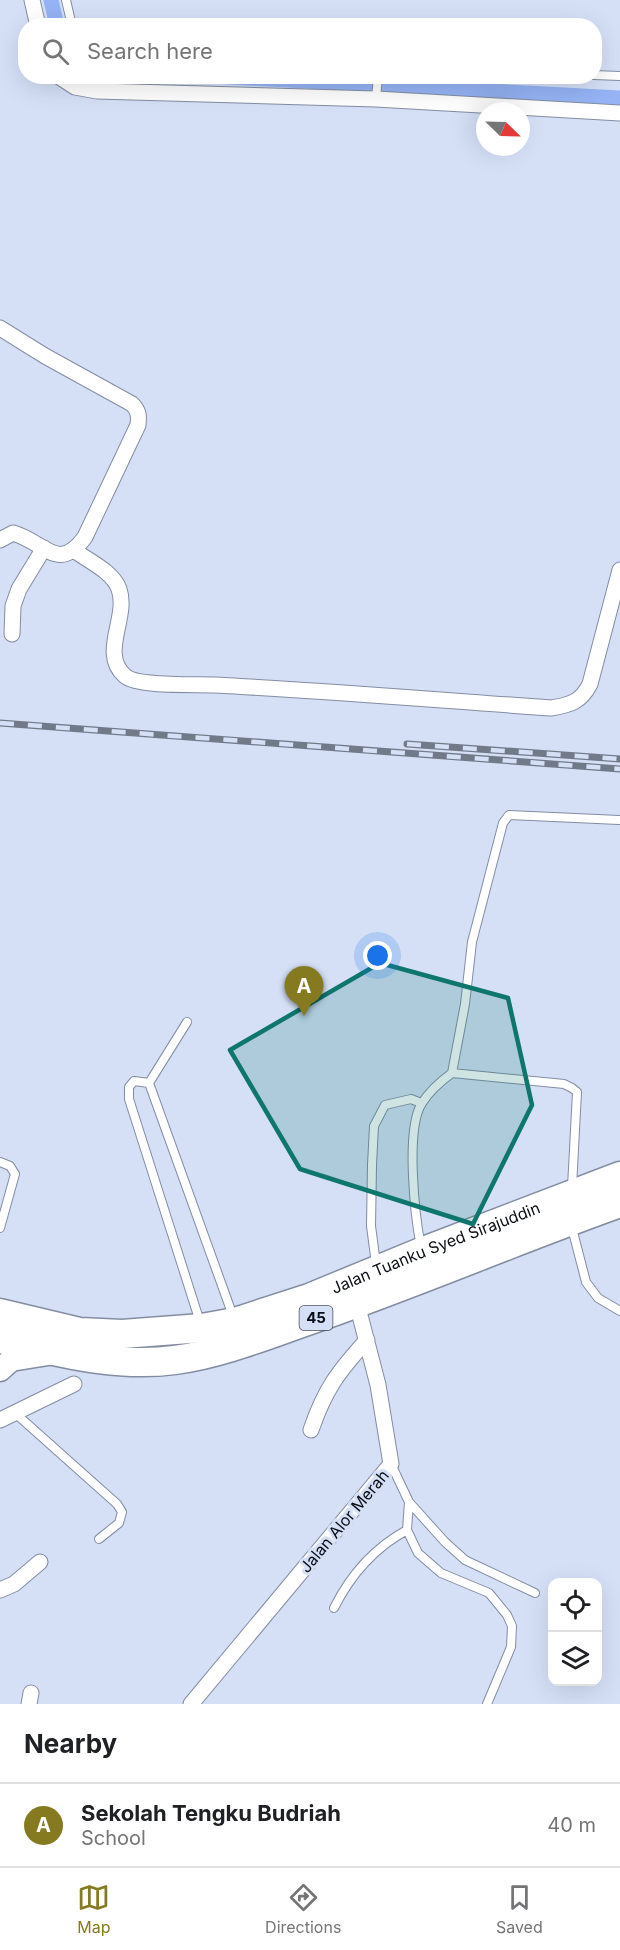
<!DOCTYPE html>
<html lang="en">
<head>
<meta charset="utf-8">
<style>
  :root { --surface:#fff; --page:#f6f6f6; --text:#202124; --muted:#757577; --line:#e0e0e0; --accent:#867a20 }
  body { margin:0; font-family:Inter,sans-serif; background:var(--page); color:var(--text) }
  .controls { position:absolute; right:18px; bottom:18px; display:grid; overflow:hidden; border-radius:12px; box-shadow:0 6px 24px #0002 }
  .controls button { width:54px; height:54px; display:grid; place-items:center; padding:0; border:0; border-bottom:2px solid var(--line); background:var(--surface); color:var(--text); font:30px sans-serif }
  .compass { position:absolute; left:476px; top:102px; width:54px; height:54px; border-radius:50%; background:var(--surface); box-shadow:0 6px 24px #0002; rotate:113deg }
  .you { position:absolute; left:378px; top:956px; width:21px; height:21px; margin:-15px; border:4px solid #fff; border-radius:50%; background:#1a73e8; box-shadow:0 0 0 9px #1a73e833 }
  .badge { display:grid; place-items:center; width:39px; height:39px; border-radius:50%; background:var(--accent); color:#fff; font-size:20px; font-weight:700 }
  .pin { position:absolute; translate:-50% -50px; filter:drop-shadow(0 2px 3px #0008) }
  .pin::after { content:''; position:absolute; top:32px; width:21px; height:18px; background:inherit; clip-path:polygon(0 0,100% 0,50% 100%) }
  .list { margin:0; padding:0; list-style:none }
  h2 { display:flex; justify-content:space-between; align-items:center; height:78px; margin:0; padding:0 24px; font-size:26px }
  h2 small { font-size:20px; font-weight:400; color:var(--muted) }
  .list li { display:grid; grid-template-columns:39px 1fr auto; gap:18px; align-items:center; box-sizing:border-box; height:84px; padding:0 24px; border-top:2px solid var(--line) }
  .list b { display:block; font-size:22px; white-space:nowrap }
  .list p { margin:0; font-size:20px; white-space:nowrap; color:var(--muted) }
  .list em { font-size:20px; font-style:normal; color:var(--muted) }
  .icon { flex:none; width:33px; height:33px; fill:none; stroke:currentColor; stroke-width:2; stroke-linecap:round; stroke-linejoin:round }
  .map { position:relative; flex:none; width:620px; height:1704px; overflow:hidden }
  .search { position:absolute; background:var(--surface); box-shadow:0 6px 24px #0002; left:18px; right:18px; top:18px; height:66px; display:flex; align-items:center; gap:15px; box-sizing:border-box; padding:0 21px; border-radius:24px; color:var(--muted); font-size:22px }
  .sheet { height:162px; background:var(--surface) }
  nav { display:flex; justify-content:space-around; align-items:center; box-sizing:border-box; height:84px; border-top:2px solid var(--line); background:var(--surface); font-size:16px; color:var(--muted) }
  nav a { display:grid; justify-items:center; gap:3px }
  nav .on { color:var(--accent) }
  .map>svg:first-child { display:block }
  .lines { fill:none; stroke-linecap:round; stroke-linejoin:round }
  .canal { stroke:#95b3f5; stroke-width:15 }
  .lane-casing { stroke:#838da2; stroke-width:10 }
  .street-casing { stroke:#838da2; stroke-width:17 }
  .secondary-casing { stroke:#838da2; stroke-width:25 }
  .highway-casing { stroke:#838da2; stroke-width:31 }
  .lane { stroke:#fff; stroke-width:8 }
  .street { stroke:#fff; stroke-width:15 }
  .secondary { stroke:#fff; stroke-width:22 }
  .highway { stroke:#fff; stroke-width:28 }
  .rail-casing { stroke:#727a89; stroke-width:7 }
  .rail { stroke:#d5e0f7; stroke-width:4.5; stroke-dasharray:14; stroke-linecap:butt }
  .marked { fill:#0f766e; fill-opacity:0.2; stroke:#0f766e; stroke-width:4.5; stroke-linejoin:round }
  .labels { text-anchor:middle; stroke-width:6; stroke-linejoin:round; paint-order:stroke }
  .shield { fill:#d5e0f7; stroke:#464c58; stroke-width:1.5 }
  .shield-label { font-size:15px; font-weight:bold; fill:#090d14 }
  .street-label { font-size:16px; fill:#090d14; stroke:#d5e0f7 }
</style>
</head>
<body>
<div class="map">
<svg width="620" height="1704" viewBox="0 0 620 1704">
  <rect width="100%" height="100%" fill="#d5e0f7"/>
  <g class="lines">
    <path class="canal" d="M51,0L57,26
      M212,76L620,98"/>
    <g class="lane-casing">
      <path id="lane" d="M66,0L72,26
        M594,75L620,76
        M376,99L378,76
        M452,1073L564,1084L572,1088L577,1092L572,1187
        M149,1083L134,1081L129,1087V1099L200,1322
        M149,1083L233,1316
        M149,1083L187,1022
        M0,1162L10,1166L15,1174L0,1228
        M572,1228L586,1282L598,1298L620,1311
        M421,1247C415,1217 405,1129 422,1103C429,1092 441,1081 452,1073L465,1004L472,942L503,823L509,815L619,820
        M376,1264L371,1226L372,1165L374,1126L385,1105L411,1099L421,1103
        M15,1413L117,1504L122,1512L119,1523L99,1539
        M391,1464L409,1502L407,1530L418,1553L441,1573L489,1593L507,1615L512,1626L511,1647L487,1704
        M409,1502L445,1542L465,1560L535,1593
        M334,1608C351,1574 374,1548 407,1530"/>
    </g>
    <g class="street-casing">
      <path id="street" d="M32,0L38,26
        M58,76L75,87L97,91L376,99L620,113
        M0,328L45,356L132,404C139,411 139,416 138,425L85,537C58,574 45,542 13,533L0,540
        M75,551C89,561 113,572 119,589C129,618 99,653 125,676C137,687 196,684 215,685C327,691 439,700 551,708C570,705 581,702 590,684L620,570
        M12,634L13,606L19,589L44,548
        M0,1420L74,1384
        M311,1430C325,1389 338,1372 367,1340
        M0,1590L14,1584L40,1562
        M29,1704L31,1693
        M191,1704L391,1464L378,1385L357,1304"/>
    </g>
    <g class="secondary-casing">
      <path id="secondary" d="M0,1370L11,1360L48,1354"/>
    </g>
    <g class="highway-casing">
      <g id="highway">
        <path id="s1" d="M0,1313L80,1332L122,1334L202,1328L235,1322L309,1298L421,1252L620,1176"/>
        <path d="M0,1339C58,1352 115,1368 175,1360C220,1354 267,1335 310,1320C414,1284 516,1240 620,1203"/>
      </g>
    </g>
    <use href="#lane" class="lane"/>
    <use href="#street" class="street"/>
    <use href="#secondary" class="secondary"/>
    <use href="#highway" class="highway"/>
    <g class="rail-casing">
      <path id="rail" d="M0,723L620,769
        M407,744L620,759"/>
    </g>
    <use href="#rail" class="rail"/>
  </g>
  <path class="marked" d="M380,963L508,998L532,1105L473,1224L300,1169L230,1050Z"/>
  <g class="labels">
    <rect class="shield" x="299.5" y="1306" width="33" height="24" rx="4.5"/>
    <g class="shield-label">
      <text x="316" y="1323">45</text>
    </g>
    <g class="street-label">
      <text dy="6" stroke="none"><textPath href="#s1" startOffset="452">Jalan Tuanku Syed Sirajuddin</textPath></text>
      <text transform="translate(344 1521) rotate(-50)" y="6">Jalan Alor Merah</text>
    </g>
  </g>
</svg>
<div class="controls">
<button><svg class="icon" aria-label="locate" viewBox="0 0 24 24"><circle cx="12" cy="12" r="6"/><path d="M12 2v4M12 18v4M2 12h4M18 12h4"/></svg></button>
<button><svg class="icon" aria-label="layers" viewBox="0 0 24 24"><path d="M12 4l9 5-9 5-9-5zM3 14l9 5 9-5"/></svg></button>
</div>
<svg class="compass" viewBox="-18 -18 36 36"><path d="M0-13l5 13h-10z" fill="#e53935"/><path d="M0 13l5-13h-10z" fill="#757577"/></svg>
<div class="you"></div>
<div class="pin badge" style="left:304px;top:1016px">A</div>
<div class="search"><svg class="icon" aria-label="search" viewBox="0 0 24 24"><circle cx="10" cy="10" r="6"/><path d="M15 15l6 6"/></svg>Search here</div>
</div>
<section class="sheet">
<h2>Nearby<small></small></h2>
<ul class="list">
<li><span class="badge">A</span><div><b>Sekolah Tengku Budriah</b><p>School</p></div><em>40 m</em></li>
</ul>
</section>
<nav>
<a class="on"><svg class="icon" aria-label="map" viewBox="0 0 24 24"><path d="M3 6l6-2 6 2 6-2v14l-6 2-6-2-6 2zM9 4v14M15 6v14"/></svg>Map</a>
<a><svg class="icon" aria-label="directions" viewBox="0 0 24 24"><path d="M12 3l9 9-9 9-9-9zM9 14v-3h6M13 9l2 2-2 2"/></svg>Directions</a>
<a><svg class="icon" aria-label="saved" viewBox="0 0 24 24"><path d="M7 4h10v16l-5-4-5 4z"/></svg>Saved</a>
</nav>
</body>
</html>
